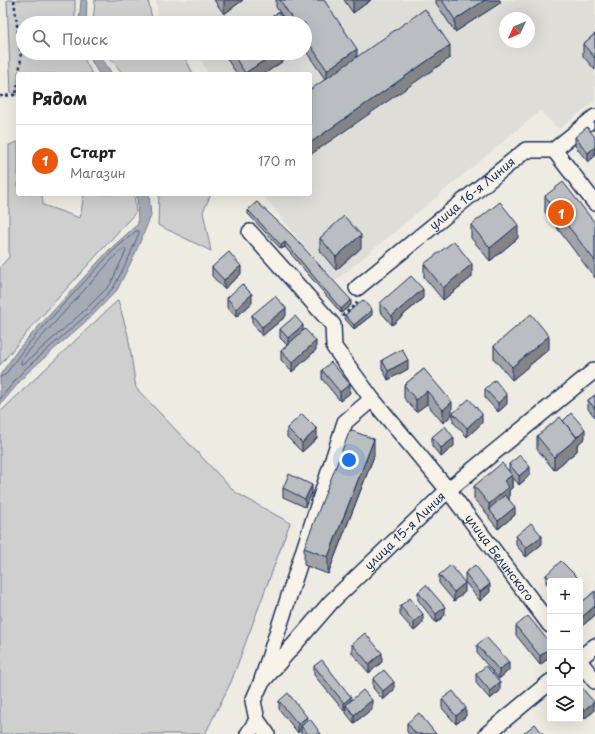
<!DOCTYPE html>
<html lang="ru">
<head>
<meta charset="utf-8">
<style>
  :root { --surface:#fff; --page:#f2f2f2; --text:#202124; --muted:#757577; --line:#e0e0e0; --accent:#ea580c }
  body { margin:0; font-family:"Playpen Sans",sans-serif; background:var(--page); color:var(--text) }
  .controls { position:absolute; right:12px; bottom:12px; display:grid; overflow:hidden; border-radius:4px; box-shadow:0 4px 16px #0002 }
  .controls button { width:36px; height:36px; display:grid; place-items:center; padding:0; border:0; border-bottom:1px solid var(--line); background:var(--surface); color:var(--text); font:20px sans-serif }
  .compass { position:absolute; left:499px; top:12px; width:36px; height:36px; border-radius:50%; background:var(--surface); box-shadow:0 4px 16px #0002; rotate:226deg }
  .you { position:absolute; left:349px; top:460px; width:14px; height:14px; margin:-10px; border:3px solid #fff; border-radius:50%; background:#1a73e8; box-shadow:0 0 0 6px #1a73e833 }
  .badge { display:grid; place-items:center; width:26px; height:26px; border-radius:50%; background:var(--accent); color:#fff; font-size:13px; font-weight:700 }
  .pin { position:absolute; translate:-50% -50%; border:2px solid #fff; box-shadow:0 1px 4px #0006 }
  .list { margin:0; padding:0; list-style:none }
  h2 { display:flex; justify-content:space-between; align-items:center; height:52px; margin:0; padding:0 16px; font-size:17px }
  h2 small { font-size:13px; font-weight:400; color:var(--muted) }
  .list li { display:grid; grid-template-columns:26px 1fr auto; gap:12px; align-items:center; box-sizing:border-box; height:72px; padding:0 16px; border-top:1px solid var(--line) }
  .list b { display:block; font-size:15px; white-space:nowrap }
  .list p { margin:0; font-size:13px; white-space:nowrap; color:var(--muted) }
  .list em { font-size:13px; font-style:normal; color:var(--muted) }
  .icon { flex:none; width:22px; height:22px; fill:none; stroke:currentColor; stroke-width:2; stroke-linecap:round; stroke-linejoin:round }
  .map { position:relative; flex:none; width:595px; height:734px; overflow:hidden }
  .search { position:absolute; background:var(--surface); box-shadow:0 4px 16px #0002; left:16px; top:16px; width:296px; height:44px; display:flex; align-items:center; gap:10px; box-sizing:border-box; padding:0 14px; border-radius:22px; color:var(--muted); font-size:15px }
  .panel { position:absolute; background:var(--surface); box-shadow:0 4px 16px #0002; left:16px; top:72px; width:296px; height:124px; border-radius:4px }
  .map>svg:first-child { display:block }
  .built { fill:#deddd8; fill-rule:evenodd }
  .green { fill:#cfcfcf; stroke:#757f96 }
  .water { fill:#a6abb5; stroke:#6e7992 }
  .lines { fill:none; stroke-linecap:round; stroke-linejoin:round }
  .shore { stroke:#536181; stroke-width:1 }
  .minor-casing { stroke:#1b2f5e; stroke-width:18 }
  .path { stroke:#1b2f5e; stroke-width:2.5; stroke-dasharray:3 3; stroke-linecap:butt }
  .minor { stroke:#f7f3e8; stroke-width:15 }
  .wall { fill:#a0a3a7; stroke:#1b2f5e }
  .shaded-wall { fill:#828488; stroke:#1b2f5e }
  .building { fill:#babdc2; stroke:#1b2f5e }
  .labels { text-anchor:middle; stroke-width:3.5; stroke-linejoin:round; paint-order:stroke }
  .street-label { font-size:12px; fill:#1b2f5e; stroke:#f7f3e8 }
</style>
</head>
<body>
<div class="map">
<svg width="595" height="734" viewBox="0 0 595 734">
  <rect width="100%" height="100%" fill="#eeebe2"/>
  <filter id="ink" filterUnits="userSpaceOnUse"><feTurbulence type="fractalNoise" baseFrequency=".025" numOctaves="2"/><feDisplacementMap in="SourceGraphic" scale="8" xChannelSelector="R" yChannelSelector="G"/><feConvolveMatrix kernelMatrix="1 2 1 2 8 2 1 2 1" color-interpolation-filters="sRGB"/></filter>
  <g filter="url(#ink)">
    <path class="built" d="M156,0H595V101L559,129L540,111L334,282L262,194H310V74H208L198,55L195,53H305V23H159ZM505,18H529V42H505Z"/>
    <path class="green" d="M7,0H75V23H23V53H81L92,74H18V96L11,92Z
      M95,0H148L153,23H93Z
      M106,53H183L193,74H123Z
      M18,142V194H42L43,205L80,218L84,194H134L136,212L30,329L0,365V267L9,257V145Z
      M159,194H211L203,212L211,251L158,225Z
      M118,300L128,335L136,388L235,492L290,523L231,682L205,734H0V412Z"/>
    <path class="water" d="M81,0H87L86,23H79Z
      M87,53H99L112,74H99Z
      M137,194H149L151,216L134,256L117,290L92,316L27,373L0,405V375L19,348L110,249L138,224Z"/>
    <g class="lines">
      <path class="shore" d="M124,249H126V251L110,285L85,310L24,364H21V361L26,354L116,255Z
        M0,377L5,375L23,350L60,308L112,252L136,231H139V233L130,255L114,287L89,313L24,370L0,399"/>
      <g class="minor-casing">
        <g id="minor">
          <path d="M554,150L595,203"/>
          <path d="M250,232L333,325L334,347L372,399"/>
          <path id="s1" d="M357,288L526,150H554L595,117"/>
          <path d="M580,658L595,646"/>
          <path d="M580,662L595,681"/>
          <path id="s2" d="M261,683L345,422L372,399L448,490L550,625"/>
          <path d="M248,734L257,720"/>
          <path id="s3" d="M267,734L257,720L253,701L261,683L331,602L448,490L595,370"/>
          <path d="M487,734L550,682"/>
        </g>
      </g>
      <path class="path" d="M14,0L21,58L19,74
        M0,96L16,95L18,81
        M342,316L358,302V300"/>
      <use href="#minor" class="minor"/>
    </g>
    <path class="wall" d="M214,0H243L224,14Z
      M276,0H324L357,57L450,58L325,79L305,50V23H287L276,7Z
      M344,0H371L353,13Z
      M436,0H500V3L455,32L436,3Z
      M595,34V70L583,56V44Z
      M227,53H295L264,74H237L227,59Z
      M595,121V132L594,130V122Z
      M575,137H595V156L588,162L575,146Z
      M545,196L595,223V278L545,212Z
      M257,202L351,305L341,313L285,247L281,249L248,214V210Z
      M471,225L518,238L490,261L471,238Z
      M320,238L361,248L336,270L320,251Z
      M424,264L472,277L443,300L424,277Z
      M212,267L241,274L224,289L212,276Z
      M227,298L252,303L236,317L227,307Z
      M423,298L392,325L380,311V303Z
      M252,315L286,316L262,336L252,323Z
      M345,315H372L354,329L345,319Z
      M280,329L303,330L316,350L292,372L281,360V351L287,345L280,338Z
      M494,346L549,349L512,380L494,359Z
      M382,360L408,369L388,380L382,368Z
      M424,369L452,415L443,423L427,404L416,412L404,398V385Z
      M322,370L350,393L340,401L322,379Z
      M485,389L507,404L498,412L485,398Z
      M595,395V417L588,409V400Z
      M453,413L482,423L467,437L453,422Z
      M563,421L585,438L577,445V451L554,470L537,449V436Z
      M287,428L317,438L302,452L287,437Z
      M432,437L454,446L441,457L432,446Z
      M374,456L328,574L304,565V548Z
      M509,464L530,475L519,485L512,476V488L509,490V500L515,515L498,529L489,518V516L474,499V486L509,472Z
      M283,488L312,493L305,507L283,497Z
      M516,536L542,544L526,557L516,545Z
      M465,573L490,592L480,601L465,582Z
      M439,575L465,592L454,601L439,583Z
      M546,575L577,581H550V587L546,583Z
      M595,591V615L581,627L580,626V604Z
      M418,592L445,615L436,623L418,600Z
      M400,606L423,623L414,631L400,615Z
      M516,626L550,643V657L540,665L516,635Z
      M352,644L382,662L369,673L352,653Z
      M477,645L509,670L499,679L477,653Z
      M314,666L351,700L372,709L354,723L346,713V710L344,711L314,675Z
      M476,674L500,691L490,699L476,683Z
      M373,679L394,690L383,700L373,688Z
      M580,689L594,711L584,719L580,714Z
      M442,699L466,716L456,724L442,708Z
      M279,701L321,734H301V730L298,733L279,709Z
      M407,723L436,734H409L407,732Z"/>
    <path class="shaded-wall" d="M225,0H243L224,14V1Z
      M353,0H371L353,13Z
      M485,0H500V3L455,32V20Z
      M450,45V58L310,155V143Z
      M357,49V62L327,83V70Z
      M276,53H295L264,74H245V73Z
      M595,147V156L588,162V153Z
      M518,225V238L490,261V248Z
      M361,235V248L336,270V257Z
      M285,242V247L281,249V245Z
      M472,264V277L443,300V288Z
      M241,266V274L224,289V280Z
      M423,289V298L392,325V316Z
      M252,294V303L236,317V309Z
      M351,300V305L341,313V309Z
      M286,308V316L262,336V327Z
      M372,310V315L354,329V325Z
      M303,325V334L288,347V338Z
      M549,336V349L512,380V367Z
      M316,341V350L292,372V363Z
      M408,360V369L388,380V371Z
      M350,384V393L340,401V392Z
      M427,391V404L416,412V400Z
      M507,395V404L498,412V403Z
      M452,402V415L443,423V410Z
      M482,414V423L467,437V428Z
      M317,429V438L302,452V443Z
      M585,429V438L577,445V451L554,470V457L577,438V437Z
      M454,438V446L441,457V448Z
      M374,439V456L328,574V557Z
      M530,467V475L519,485V476Z
      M512,475V488L509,490V500L489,509V504L504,481Z
      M312,485V493L305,507V499Z
      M515,507V515L498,529V521Z
      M542,536V544L526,557V548Z
      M577,577V581H573Z
      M465,583V592L454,601V592Z
      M490,584V592L480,601V592Z
      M595,606V615L581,627V618Z
      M445,607V615L436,623V614Z
      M423,614V623L414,631V622Z
      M550,648V657L540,665V656Z
      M382,653V662L369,673V664Z
      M509,662V670L499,679V670Z
      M394,682V690L383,700V691Z
      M500,682V691L490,699V691Z
      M351,697V705H346V710L344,711V703Z
      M372,700V709L354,723V715Z
      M594,702V711L584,719V710Z
      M466,708V716L456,724V716Z
      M307,717V725L301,726V730L298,733V724Z"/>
    <path class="building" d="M280,0H324L357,49L327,70L305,37V23H295Z
      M442,0H485L455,20Z
      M425,9L450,45L310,143V90Z
      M279,12L286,23H262Z
      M595,34V58L583,44Z
      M232,53H276L245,73Z
      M587,127L595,137V147L588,153L575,137Z
      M563,182L595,223V261L545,196Z
      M257,202L292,235L351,300L341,309L285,242L281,245L248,210Z
      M500,202L518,225L490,248L471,225Z
      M344,216L361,235L336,257L320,238Z
      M454,241L472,264L443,288L424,264Z
      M229,252L241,266L224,280L212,267Z
      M411,276L423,289L392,316L380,303Z
      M242,284L252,294L236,309L227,298Z
      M275,296L286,308L262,327L252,315Z
      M363,300L372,310L354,325L345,315Z
      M531,314L549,336L512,367L494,346Z
      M295,316L303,325L288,338L280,329Z
      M305,329L316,341L292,363L281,351Z
      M402,349L408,360L388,371L382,360Z
      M331,362L350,384L340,392L322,370Z
      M424,369L452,402L443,410L427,391L416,400L404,385Z
      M495,380L507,395L498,403L485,389Z
      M595,395V409L588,400Z
      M469,399L482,414L467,428L453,413Z
      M571,413L585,429L577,437L563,421Z
      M302,414L317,429L302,443L287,428Z
      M560,417L577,438L554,457L537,436Z
      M445,426L454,438L441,448L432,437Z
      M350,430L374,439L328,557L304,548Z
      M520,455L530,467L519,476L509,464Z
      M502,463L512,475L504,481L509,487L489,504L474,486Z
      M289,474L312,485L305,499L283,488Z
      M505,495L515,507L498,521L489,509Z
      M531,523L542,536L526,548L516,536Z
      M561,561L577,577L573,581H553L546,575Z
      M451,565L465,583L454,592L439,575Z
      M475,565L490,584L480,592L465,573Z
      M426,585L445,607L436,614L418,592Z
      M595,591V606L581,618L580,617V604Z
      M410,598L423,614L414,622L400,606Z
      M528,616L550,643V648L540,656L516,626Z
      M365,633L382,653L369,664L352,644Z
      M486,637L509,662L499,670L477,645Z
      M322,660L351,697L344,703L314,666Z
      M486,666L500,682L490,691L476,674Z
      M384,670L394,682L383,691L373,679Z
      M582,688L594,702L584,710L580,705V689Z
      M363,690L372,700L354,715L346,705Z
      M453,691L466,708L456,716L442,699Z
      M288,693L307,717L298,724L279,701Z
      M419,713L436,734H416L407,723Z
      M310,719L321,734H308L301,726Z
      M535,724L543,734H525L524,733Z"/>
  </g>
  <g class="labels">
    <g class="street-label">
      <text dy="4" stroke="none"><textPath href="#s1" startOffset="149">улица 16-я Линия</textPath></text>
      <text dy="4" stroke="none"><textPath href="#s3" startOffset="266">улица 15-я Линия</textPath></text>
      <text dy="4" stroke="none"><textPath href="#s2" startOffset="513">улица Белинского</textPath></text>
    </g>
  </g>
</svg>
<div class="controls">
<button>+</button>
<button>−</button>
<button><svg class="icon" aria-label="locate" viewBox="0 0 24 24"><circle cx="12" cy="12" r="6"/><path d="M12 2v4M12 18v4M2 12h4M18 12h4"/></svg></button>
<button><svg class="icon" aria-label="layers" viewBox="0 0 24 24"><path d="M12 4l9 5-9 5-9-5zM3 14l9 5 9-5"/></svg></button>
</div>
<svg class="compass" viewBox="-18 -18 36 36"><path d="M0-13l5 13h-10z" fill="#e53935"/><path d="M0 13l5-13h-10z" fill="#757577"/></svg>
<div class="you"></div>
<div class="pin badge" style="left:561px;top:213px">1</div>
<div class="search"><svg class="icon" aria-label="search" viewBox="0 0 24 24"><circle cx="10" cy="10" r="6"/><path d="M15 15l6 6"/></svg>Поиск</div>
<section class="panel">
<h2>Рядом<small></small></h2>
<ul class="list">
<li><span class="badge">1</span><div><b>Cтарт</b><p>Магазин</p></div><em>170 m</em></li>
</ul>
</section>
</div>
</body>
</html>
